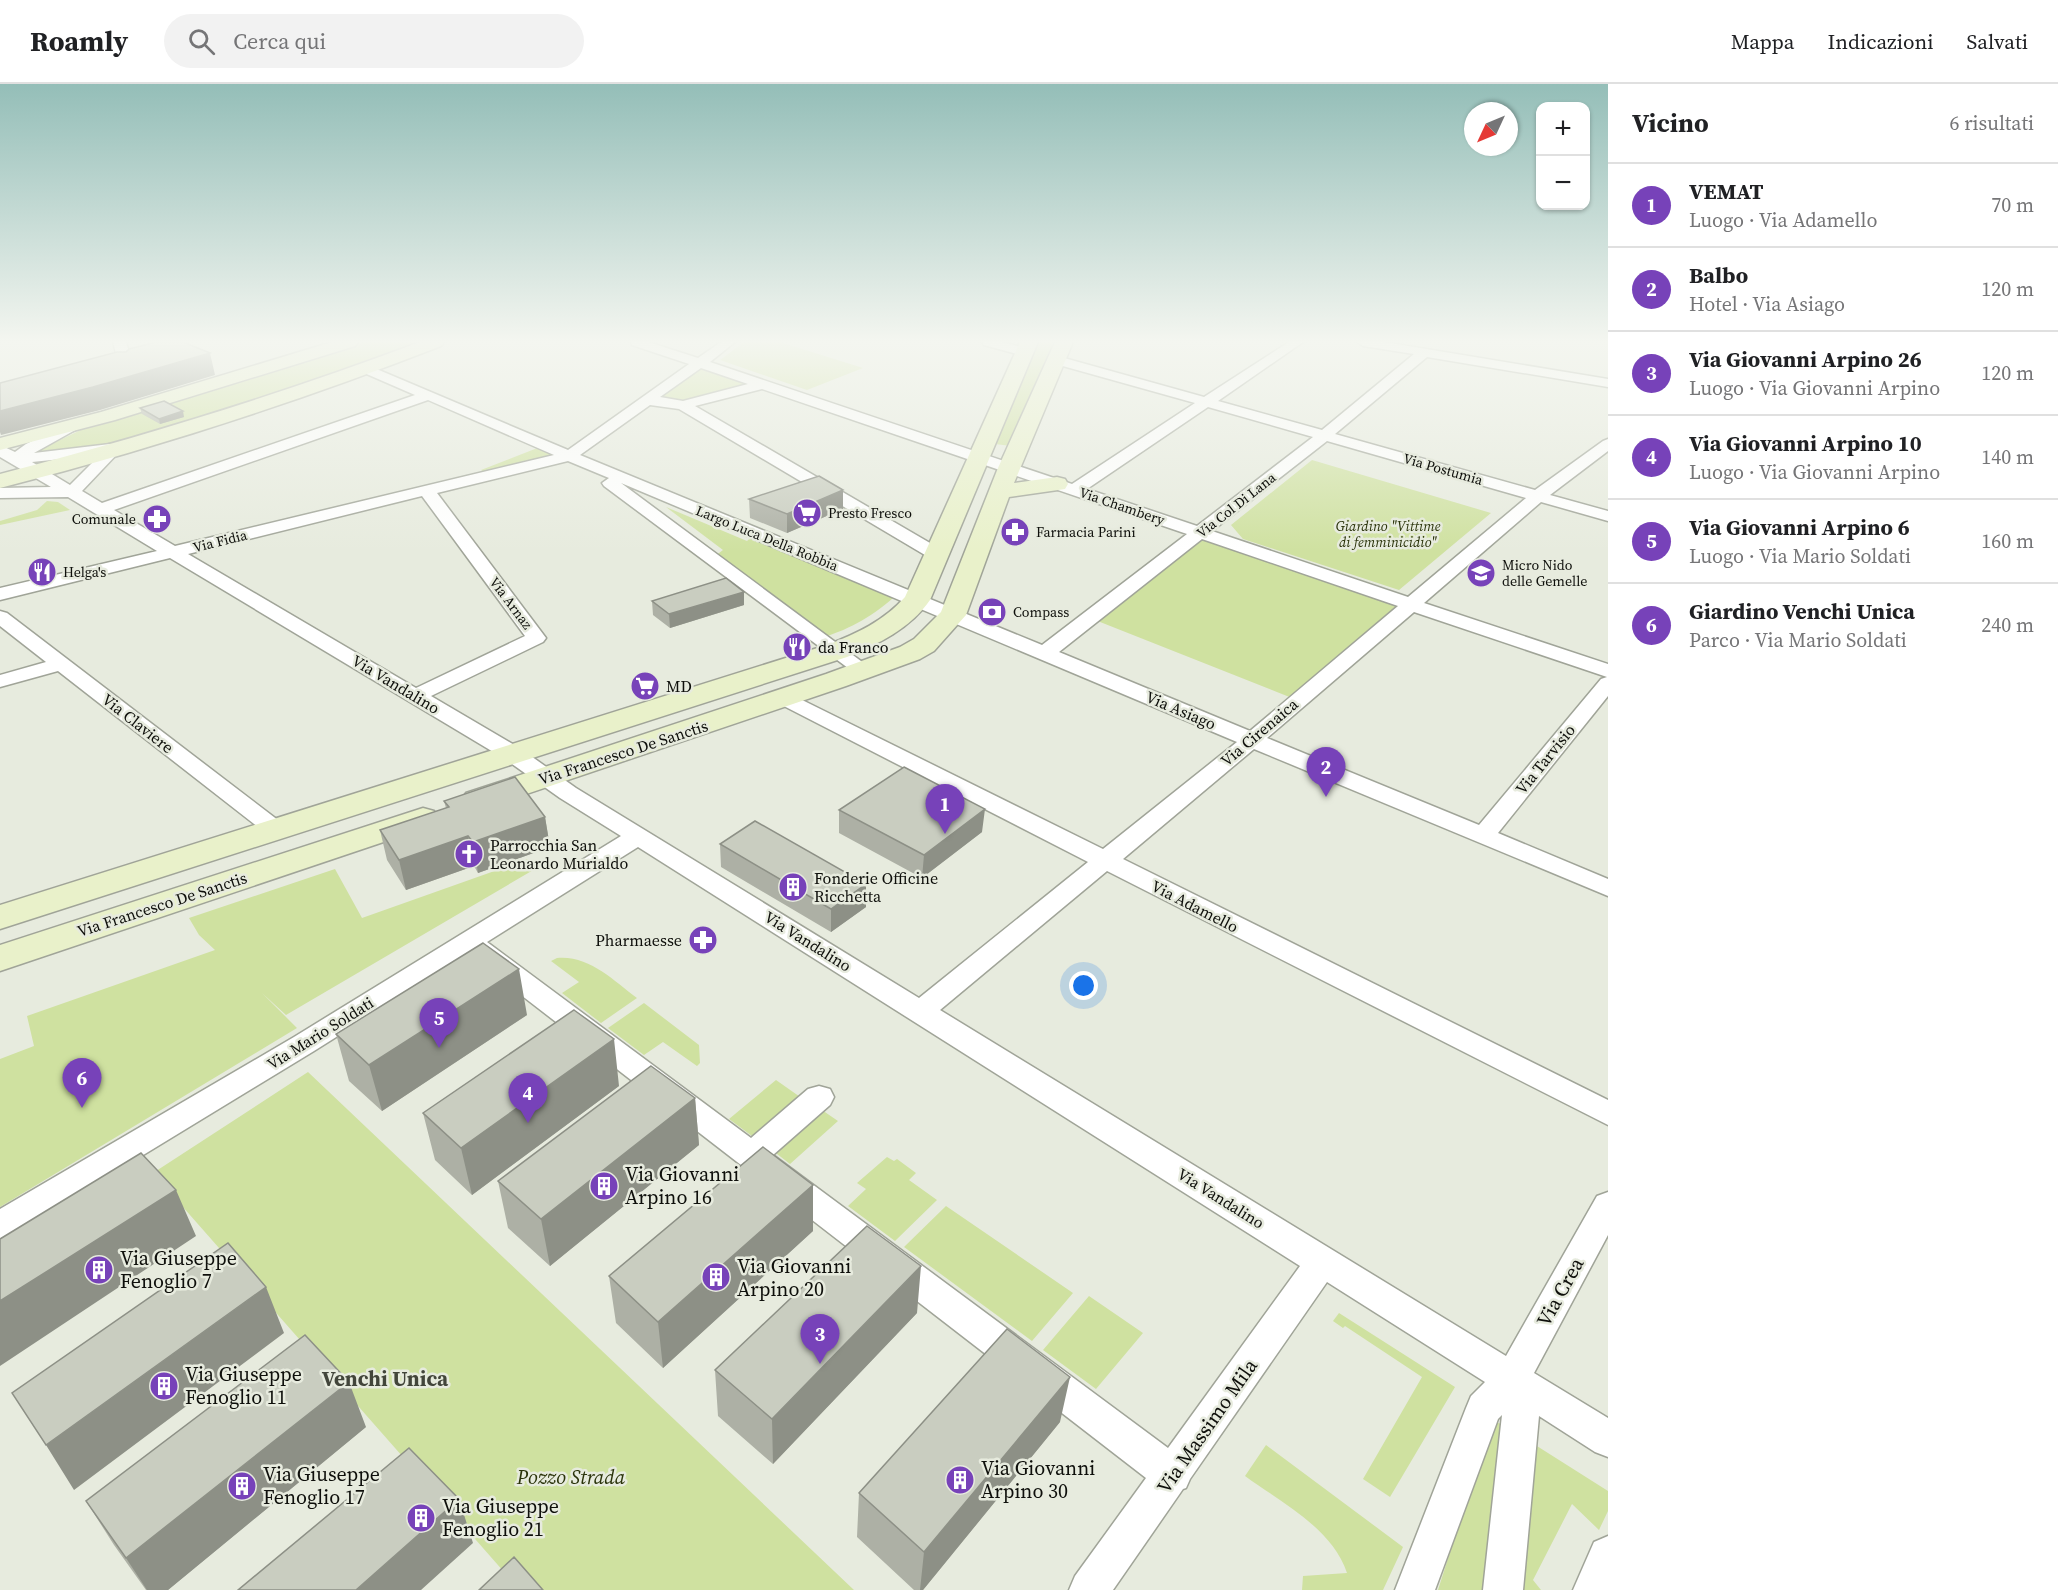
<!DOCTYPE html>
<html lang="it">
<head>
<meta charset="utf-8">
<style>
  :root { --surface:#fff; --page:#f2f2f2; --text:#202124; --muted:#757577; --line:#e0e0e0; --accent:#7742b9 }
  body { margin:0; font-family:"Source Serif 4",serif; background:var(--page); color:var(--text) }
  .controls { position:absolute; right:18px; top:18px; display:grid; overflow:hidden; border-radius:12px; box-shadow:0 2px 4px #0004 }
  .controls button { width:54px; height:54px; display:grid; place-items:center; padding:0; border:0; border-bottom:2px solid var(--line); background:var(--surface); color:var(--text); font:30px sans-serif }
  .compass { position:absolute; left:1464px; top:18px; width:54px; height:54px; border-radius:50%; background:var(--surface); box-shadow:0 2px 4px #0004; rotate:226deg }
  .you { position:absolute; left:1084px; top:902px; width:21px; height:21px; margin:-15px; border:4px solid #fff; border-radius:50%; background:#1a73e8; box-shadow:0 0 0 9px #1a73e833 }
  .badge { display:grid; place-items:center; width:39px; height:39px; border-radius:50%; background:var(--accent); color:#fff; font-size:20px; font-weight:700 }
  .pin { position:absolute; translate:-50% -50px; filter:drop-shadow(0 2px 3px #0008) }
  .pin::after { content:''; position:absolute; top:32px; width:21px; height:18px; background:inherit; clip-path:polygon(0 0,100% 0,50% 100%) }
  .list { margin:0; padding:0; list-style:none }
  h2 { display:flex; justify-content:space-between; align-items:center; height:78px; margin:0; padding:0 24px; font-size:26px }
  h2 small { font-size:20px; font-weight:400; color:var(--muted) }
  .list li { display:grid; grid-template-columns:39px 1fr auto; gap:18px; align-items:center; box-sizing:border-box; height:84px; padding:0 24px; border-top:2px solid var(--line) }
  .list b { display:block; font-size:22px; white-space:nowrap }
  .list p { margin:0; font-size:20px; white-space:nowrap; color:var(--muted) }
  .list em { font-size:20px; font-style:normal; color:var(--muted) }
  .icon { flex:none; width:33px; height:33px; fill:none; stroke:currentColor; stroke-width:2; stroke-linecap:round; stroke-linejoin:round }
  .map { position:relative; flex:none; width:1608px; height:1506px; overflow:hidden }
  header { display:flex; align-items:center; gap:36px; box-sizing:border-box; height:84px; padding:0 30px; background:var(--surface); border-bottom:2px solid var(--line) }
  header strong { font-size:28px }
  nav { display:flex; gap:33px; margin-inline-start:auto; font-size:21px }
  .search { width:420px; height:54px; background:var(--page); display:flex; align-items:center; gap:15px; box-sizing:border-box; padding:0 21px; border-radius:33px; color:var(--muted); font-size:22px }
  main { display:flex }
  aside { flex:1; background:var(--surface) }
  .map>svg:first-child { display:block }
  .green { fill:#cfe1a0 }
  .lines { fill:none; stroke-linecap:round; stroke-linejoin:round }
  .street-casing { stroke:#a0a498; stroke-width:3 }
  .secondary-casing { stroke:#a0a498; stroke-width:3 }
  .street { fill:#fff; fill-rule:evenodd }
  .secondary { fill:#e9f1ca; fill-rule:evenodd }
  .wall { fill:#adb0a5 }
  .shaded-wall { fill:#8d9086 }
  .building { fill:#c9cdc0; stroke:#8d9086; stroke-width:1.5 }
  .labels { text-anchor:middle; stroke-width:5; stroke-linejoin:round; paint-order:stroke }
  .far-street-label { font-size:14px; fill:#0e0f0b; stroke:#e7ebde }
  .far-poi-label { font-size:14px; fill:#0e0f0b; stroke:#e7ebde; text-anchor:start }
  .far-park-label { font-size:14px; font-style:italic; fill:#2a330a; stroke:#e7ebde }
  .poi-label { font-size:16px; fill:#0e0f0b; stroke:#e7ebde; text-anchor:start }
  .street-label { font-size:16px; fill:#0e0f0b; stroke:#e7ebde }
  .near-poi-label { font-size:20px; fill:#0e0f0b; stroke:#e7ebde; text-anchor:start }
  .near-street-label { font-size:20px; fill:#0e0f0b; stroke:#e7ebde }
  .near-park-label { font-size:20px; font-style:italic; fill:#2a330a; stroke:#e7ebde }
  .near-neighbourhood-label { font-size:21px; font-weight:bold; fill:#42453a; stroke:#e7ebde }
</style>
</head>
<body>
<header>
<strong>Roamly</strong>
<div class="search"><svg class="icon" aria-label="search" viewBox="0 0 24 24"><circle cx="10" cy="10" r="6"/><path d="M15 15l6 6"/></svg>Cerca qui</div>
<nav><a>Mappa</a><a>Indicazioni</a><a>Salvati</a></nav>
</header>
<main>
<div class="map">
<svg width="1608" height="1506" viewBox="0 0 1608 1506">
  <rect width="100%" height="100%" fill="#e7ebde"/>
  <path class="green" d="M364,258H426L367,282L128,358L46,371L33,369L89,342L335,269Z
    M744,258H780L863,284L807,306L720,276Z
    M1039,258H1053L1011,362L995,360Z
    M701,278L765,300L683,321L648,316Z
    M545,361L569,372L489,391L481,386Z
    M1312,376L1491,429L1399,506L1243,455L1231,441Z
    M47,417L58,418L70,426L0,441V437L37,426Z
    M666,423L747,457L756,449L899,509C871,533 855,543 819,555L711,475L723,466Z
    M1201,449L1410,520L1297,616L1090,534Z
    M528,775L535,785L286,931L262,909L297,944L0,1123V975L34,962L27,932L215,866L199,851L189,834L335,785L362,834Z
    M557,874C589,871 613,896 637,914L601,939L562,909L579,898L551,877Z
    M644,919L699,961L700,979L697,982L663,958L644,971L608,944Z
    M308,988L854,1506H520L153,1089Z
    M776,996L803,1015L756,1055L729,1035Z
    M819,1024L838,1037L790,1080L772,1066Z
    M887,1073L894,1077L897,1075L916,1089L909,1096L937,1116L895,1157L848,1122L866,1105L857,1099Z
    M946,1122L1073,1209L1032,1257L904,1163Z
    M1089,1212L1143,1249L1096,1305L1043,1266Z
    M1339,1229L1455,1303L1390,1413L1363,1395L1422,1293L1345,1242L1343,1244L1333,1237Z
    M1492,1336L1501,1340L1486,1506H1438Z
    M1529,1357L1608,1407V1427L1599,1446L1572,1420L1533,1496L1541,1506H1519Z
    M1266,1361L1403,1463L1383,1506H1302L1303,1492L1347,1489C1332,1444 1282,1419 1245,1392Z"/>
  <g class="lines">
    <g class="street-casing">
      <path id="street" d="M113,258H126L134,284L132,287H122L120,284Z
        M631,258H648L698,274L721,258H735L710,278L1072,400L1195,319L1052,279L1050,276L1052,273L1057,272L1204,313L1289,258H1303L1218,317L1322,346L1414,270L1363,262L1357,258H1384L1608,295V303L1427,273L1335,350L1535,406L1603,357L1608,355V367L1550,411L1608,427V437L1541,418L1424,519L1608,580V612L1498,749L1608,795V812L1254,665L1123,775L1608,1016V1041L1107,787L940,926L1506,1272L1597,1112L1608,1108V1151L1534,1289L1608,1334V1373L1595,1368L1539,1332L1523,1506H1483L1502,1331L1498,1335L1435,1506H1395L1466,1324L1471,1312L1485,1298L1327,1198L1190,1395L1186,1404L1183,1405L1113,1506H1069L1075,1492L1146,1394L468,870L314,967L12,1151L0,1155V1125L294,953L621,752L560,714L505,675L170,474L0,516V504L157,467L68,413L0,414V404L51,403L0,373V361L15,368L26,360L72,338L79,342L77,345L34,369L110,360L119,362L122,365L119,368L82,407L102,419L415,311L362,288L360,285L367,281L568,366L689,280L632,261ZM701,284L748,300L683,317L660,313ZM762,305L1187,450L1042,561L580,371L650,321L679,325L930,474H942L945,470L942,466L695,322ZM428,316L554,371L175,462L114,426ZM1208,323L1313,353L1197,442L1087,405ZM1327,357L1526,414L1408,513L1212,447ZM100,371L70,401L32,378ZM568,377L609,394L602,399L604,402L856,590H870L873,586L621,399L1237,658L1103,765L790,610L783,608L776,610L773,614L776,618L1088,778L919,914L576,704L521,665L431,612L543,558L546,554L437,409ZM422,412L525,552L416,604L188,470ZM1202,455L1398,522L1250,647L1059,568ZM1414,528L1607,593L1601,595L1479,741L1267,654ZM638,763L1300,1182L1168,1364L773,1071L830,1021L834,1013L830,1005L819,1002L808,1005L751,1054L487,858Z
        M982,258H1002L1029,265L1031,268L1024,272L984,261Z
        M0,527L7,529L283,740L287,745L283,750L275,752L267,750L58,587L0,603V591L46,578L0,542Z
        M1608,1452V1506H1573L1594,1458Z"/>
    </g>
    <g class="secondary-casing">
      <path id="secondary" d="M332,258H358L355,262L115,336L0,366V354L101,328Z
        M420,258H444L441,262C297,318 150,366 0,404V390C142,353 282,310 420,258Z
        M1020,258H1038L930,516C910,545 878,560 847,573L0,845V821L827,561C856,550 884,537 905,513Z
        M1055,258H1073L1014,399L1057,393L1065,395L1068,400L1065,405L1009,413L966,531L934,567L920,575L846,602L488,723L477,726L466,723L461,716L466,709L826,590L900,563L914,555L941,528L998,384Z
        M423,724L434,727L439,734L434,741L0,887V861Z"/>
    </g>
    <use href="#street" class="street"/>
    <use href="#secondary" class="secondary"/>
  </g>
  <path class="wall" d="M140,324L184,333L160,340L142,330Z
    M843,406V425L787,449L750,434L749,415Z
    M744,508V521L670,544L653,531L652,517Z
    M444,717L545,733L550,763L478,789L474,782L406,806L387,776L380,746L446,724Z
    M839,726L982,748L922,794L839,749Z
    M720,760L866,823L831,848L721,783Z
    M527,931L382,1027L349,997L336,950Z
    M619,1002L472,1111L435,1076L423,1029Z
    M695,1014L699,1061L550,1182L508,1144L498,1097Z
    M813,1101V1147L663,1284L616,1239L609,1192Z
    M917,1229L773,1380L718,1332L715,1286Z
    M1060,1338L923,1506H914L857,1453L859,1409Z
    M366,1343L168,1506H146L114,1461L86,1417Z"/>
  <path class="shaded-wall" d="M210,269L215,291L100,326L1,351L0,348V327Z
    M183,327L184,333L160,340L159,335Z
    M843,406V425L787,449V430Z
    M744,508V521L670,544L669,530Z
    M985,725L982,748L922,794L924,771Z
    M545,733L550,763L478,789L473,758Z
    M468,752L474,782L406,806L399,776Z
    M866,800V823L831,848V825Z
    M519,885L527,931L382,1027L369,981Z
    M614,955L619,1002L472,1111L461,1064Z
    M695,1014L699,1061L550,1182L541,1135Z
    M813,1101V1147L663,1284L658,1238Z
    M176,1106L196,1152L0,1282V1217Z
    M921,1182L917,1229L773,1380L772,1335Z
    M266,1203L284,1249L74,1406L46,1361Z
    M1070,1293L1060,1338L923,1506H920L924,1468Z
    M349,1298L366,1343L168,1506H147L126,1474Z
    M459,1415L473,1459L421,1506H356Z"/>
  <path class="building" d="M156,258H183L210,269L93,303L0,327V299L117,268H126L129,265Z
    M164,317L183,327L159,335L140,324Z
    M819,392L843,406L787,430L749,415Z
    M726,494L744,508L669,530L652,517Z
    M904,683L985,725L924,771L839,726Z
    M515,693L545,733L473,758L468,752L399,776L380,746L449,723L444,717Z
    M755,737L866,800L831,825L720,760Z
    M483,859L519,885L369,981L336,950Z
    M574,926L614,955L461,1064L423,1029Z
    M651,982L695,1014L541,1135L498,1097Z
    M763,1063L813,1101L658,1238L609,1192Z
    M141,1069L176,1106L0,1217V1155Z
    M867,1142L921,1182L772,1335L715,1286Z
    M228,1159L266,1203L46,1361L12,1309Z
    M1007,1245L1070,1293L924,1468L859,1409Z
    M305,1251L349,1298L126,1474L86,1417Z
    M409,1364L459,1415L356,1506H238Z
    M514,1473L543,1506H479Z"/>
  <linearGradient id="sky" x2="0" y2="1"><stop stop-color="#94beb8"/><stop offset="0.55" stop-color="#f4f6f0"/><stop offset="1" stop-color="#f4f6f0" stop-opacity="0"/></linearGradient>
  <rect width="1608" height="468" fill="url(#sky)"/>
  <defs>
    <g id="supermarket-disc" transform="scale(1.5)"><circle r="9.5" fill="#7742b9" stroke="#e7ebde"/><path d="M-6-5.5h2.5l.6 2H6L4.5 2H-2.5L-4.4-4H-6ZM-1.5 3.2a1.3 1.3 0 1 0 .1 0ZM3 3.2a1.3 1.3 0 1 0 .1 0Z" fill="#fff"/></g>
    <g id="pharmacy-disc" transform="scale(1.5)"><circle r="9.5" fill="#7742b9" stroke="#e7ebde"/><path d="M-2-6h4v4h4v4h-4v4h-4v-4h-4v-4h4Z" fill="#fff"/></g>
    <g id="restaurant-disc" transform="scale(1.5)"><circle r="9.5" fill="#7742b9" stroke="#e7ebde"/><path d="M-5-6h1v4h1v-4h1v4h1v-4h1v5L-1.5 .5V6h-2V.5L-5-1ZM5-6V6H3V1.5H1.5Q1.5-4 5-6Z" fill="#fff"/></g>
    <g id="school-disc" transform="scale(1.5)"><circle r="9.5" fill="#7742b9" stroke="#e7ebde"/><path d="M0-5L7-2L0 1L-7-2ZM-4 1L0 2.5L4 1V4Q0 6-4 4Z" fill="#fff"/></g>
    <g id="bank-disc" transform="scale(1.5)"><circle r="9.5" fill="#7742b9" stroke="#e7ebde"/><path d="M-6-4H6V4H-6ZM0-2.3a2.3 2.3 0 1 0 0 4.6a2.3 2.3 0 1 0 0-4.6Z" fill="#fff"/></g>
    <g id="church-disc" transform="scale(1.5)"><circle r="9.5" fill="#7742b9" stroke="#e7ebde"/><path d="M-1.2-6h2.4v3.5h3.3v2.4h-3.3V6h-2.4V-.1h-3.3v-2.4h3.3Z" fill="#fff"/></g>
    <g id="building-disc" transform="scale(1.5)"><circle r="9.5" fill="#7742b9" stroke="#e7ebde"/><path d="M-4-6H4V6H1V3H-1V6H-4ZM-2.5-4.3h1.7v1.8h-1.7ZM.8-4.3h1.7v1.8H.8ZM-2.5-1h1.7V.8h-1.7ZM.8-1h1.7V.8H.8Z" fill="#fff"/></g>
  </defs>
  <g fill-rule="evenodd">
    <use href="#supermarket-disc" x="807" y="429"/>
    <use href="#pharmacy-disc" x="157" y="435"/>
    <use href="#pharmacy-disc" x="1015" y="448"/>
    <use href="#restaurant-disc" x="42" y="488"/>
    <use href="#school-disc" x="1481" y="489"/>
    <use href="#bank-disc" x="992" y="528"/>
    <use href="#restaurant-disc" x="797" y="563"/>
    <use href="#supermarket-disc" x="645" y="602"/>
    <use href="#church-disc" x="469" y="770"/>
    <use href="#building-disc" x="793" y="803"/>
    <use href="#pharmacy-disc" x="703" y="856"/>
    <use href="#building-disc" x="604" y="1102"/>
    <use href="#building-disc" x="99" y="1186"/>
    <use href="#building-disc" x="716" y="1193"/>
    <use href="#building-disc" x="164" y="1302"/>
    <use href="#building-disc" x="960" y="1396"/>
    <use href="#building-disc" x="242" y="1402"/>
    <use href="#building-disc" x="421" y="1434"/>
  </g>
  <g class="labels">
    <g class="far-street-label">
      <text transform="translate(1443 385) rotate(16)" y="5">Via Postumia</text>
      <text transform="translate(1236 421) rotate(-38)" y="5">Via Col Di Lana</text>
      <text transform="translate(1122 422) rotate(19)" y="5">Via Chambery</text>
      <text transform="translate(767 454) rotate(22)" y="5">Largo Luca Della Robbia</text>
      <text transform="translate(220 457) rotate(-14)" y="5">Via Fidia</text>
      <text transform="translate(511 519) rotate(53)" y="5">Via Arnaz</text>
    </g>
    <g class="far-poi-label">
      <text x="828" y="434">Presto Fresco</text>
      <text x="136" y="440" text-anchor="end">Comunale</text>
      <text x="1036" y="453">Farmacia Parini</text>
      <text x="1502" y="486">Micro Nido<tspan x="1502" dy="16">delle Gemelle</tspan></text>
      <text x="63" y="493">Helga's</text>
      <text x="1013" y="533">Compass</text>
    </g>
    <g class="far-park-label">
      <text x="1388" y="447">Giardino "Vittime<tspan x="1388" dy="16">di femminicidio"</tspan></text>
    </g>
    <g class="poi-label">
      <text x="818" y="569">da Franco</text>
      <text x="666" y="608">MD</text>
      <text x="490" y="767">Parrocchia San<tspan x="490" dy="18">Leonardo Murialdo</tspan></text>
      <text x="814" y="800">Fonderie Officine<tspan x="814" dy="18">Ricchetta</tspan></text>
      <text x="682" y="862" text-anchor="end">Pharmaesse</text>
    </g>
    <g class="street-label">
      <text transform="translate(396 600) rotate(31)" y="6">Via Vandalino</text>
      <text transform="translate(1181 626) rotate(23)" y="6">Via Asiago</text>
      <text transform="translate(138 639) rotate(38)" y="6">Via Claviere</text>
      <text transform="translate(1259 648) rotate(-40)" y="6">Via Cirenaica</text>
      <text transform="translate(623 668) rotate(-18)" y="6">Via Francesco De Sanctis</text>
      <text transform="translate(1545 675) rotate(-51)" y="6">Via Tarvisio</text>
      <text transform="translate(162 820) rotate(-18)" y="6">Via Francesco De Sanctis</text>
      <text transform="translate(1195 822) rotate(27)" y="6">Via Adamello</text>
      <text transform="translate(808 857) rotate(32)" y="6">Via Vandalino</text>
      <text transform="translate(320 949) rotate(-32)" y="6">Via Mario Soldati</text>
      <text transform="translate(1221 1114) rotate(32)" y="6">Via Vandalino</text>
    </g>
    <g class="near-poi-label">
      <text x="625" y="1097">Via Giovanni<tspan x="625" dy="23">Arpino 16</tspan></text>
      <text x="120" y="1181">Via Giuseppe<tspan x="120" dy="23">Fenoglio 7</tspan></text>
      <text x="737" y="1189">Via Giovanni<tspan x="737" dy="23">Arpino 20</tspan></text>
      <text x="185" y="1297">Via Giuseppe<tspan x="185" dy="23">Fenoglio 11</tspan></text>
      <text x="981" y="1391">Via Giovanni<tspan x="981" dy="23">Arpino 30</tspan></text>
      <text x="263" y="1397">Via Giuseppe<tspan x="263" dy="23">Fenoglio 17</tspan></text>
      <text x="442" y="1429">Via Giuseppe<tspan x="442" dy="23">Fenoglio 21</tspan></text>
    </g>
    <g class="near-street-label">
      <text transform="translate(1560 1208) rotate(-61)" y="7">Via Crea</text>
      <text transform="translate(1207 1342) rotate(-55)" y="7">Via Massimo Mila</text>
    </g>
    <g class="near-park-label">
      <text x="571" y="1400">Pozzo Strada</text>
    </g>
    <g class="near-neighbourhood-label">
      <text x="385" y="1302">Venchi Unica</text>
    </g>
  </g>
</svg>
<div class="controls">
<button>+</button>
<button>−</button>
</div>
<svg class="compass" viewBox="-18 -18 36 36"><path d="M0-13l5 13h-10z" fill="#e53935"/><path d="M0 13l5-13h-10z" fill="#757577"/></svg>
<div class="you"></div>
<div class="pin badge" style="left:945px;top:750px">1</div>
<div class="pin badge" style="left:1326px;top:713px">2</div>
<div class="pin badge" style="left:820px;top:1280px">3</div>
<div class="pin badge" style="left:528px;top:1039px">4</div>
<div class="pin badge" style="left:439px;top:964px">5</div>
<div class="pin badge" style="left:82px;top:1024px">6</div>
</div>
<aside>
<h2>Vicino<small>6 risultati</small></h2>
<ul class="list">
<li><span class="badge">1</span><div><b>VEMAT</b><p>Luogo · Via Adamello</p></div><em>70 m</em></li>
<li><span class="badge">2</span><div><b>Balbo</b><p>Hotel · Via Asiago</p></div><em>120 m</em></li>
<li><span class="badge">3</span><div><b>Via Giovanni Arpino 26</b><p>Luogo · Via Giovanni Arpino</p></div><em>120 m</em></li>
<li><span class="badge">4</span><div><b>Via Giovanni Arpino 10</b><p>Luogo · Via Giovanni Arpino</p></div><em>140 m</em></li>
<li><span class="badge">5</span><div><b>Via Giovanni Arpino 6</b><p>Luogo · Via Mario Soldati</p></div><em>160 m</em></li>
<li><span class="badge">6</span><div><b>Giardino Venchi Unica</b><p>Parco · Via Mario Soldati</p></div><em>240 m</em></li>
</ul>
</aside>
</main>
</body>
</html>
